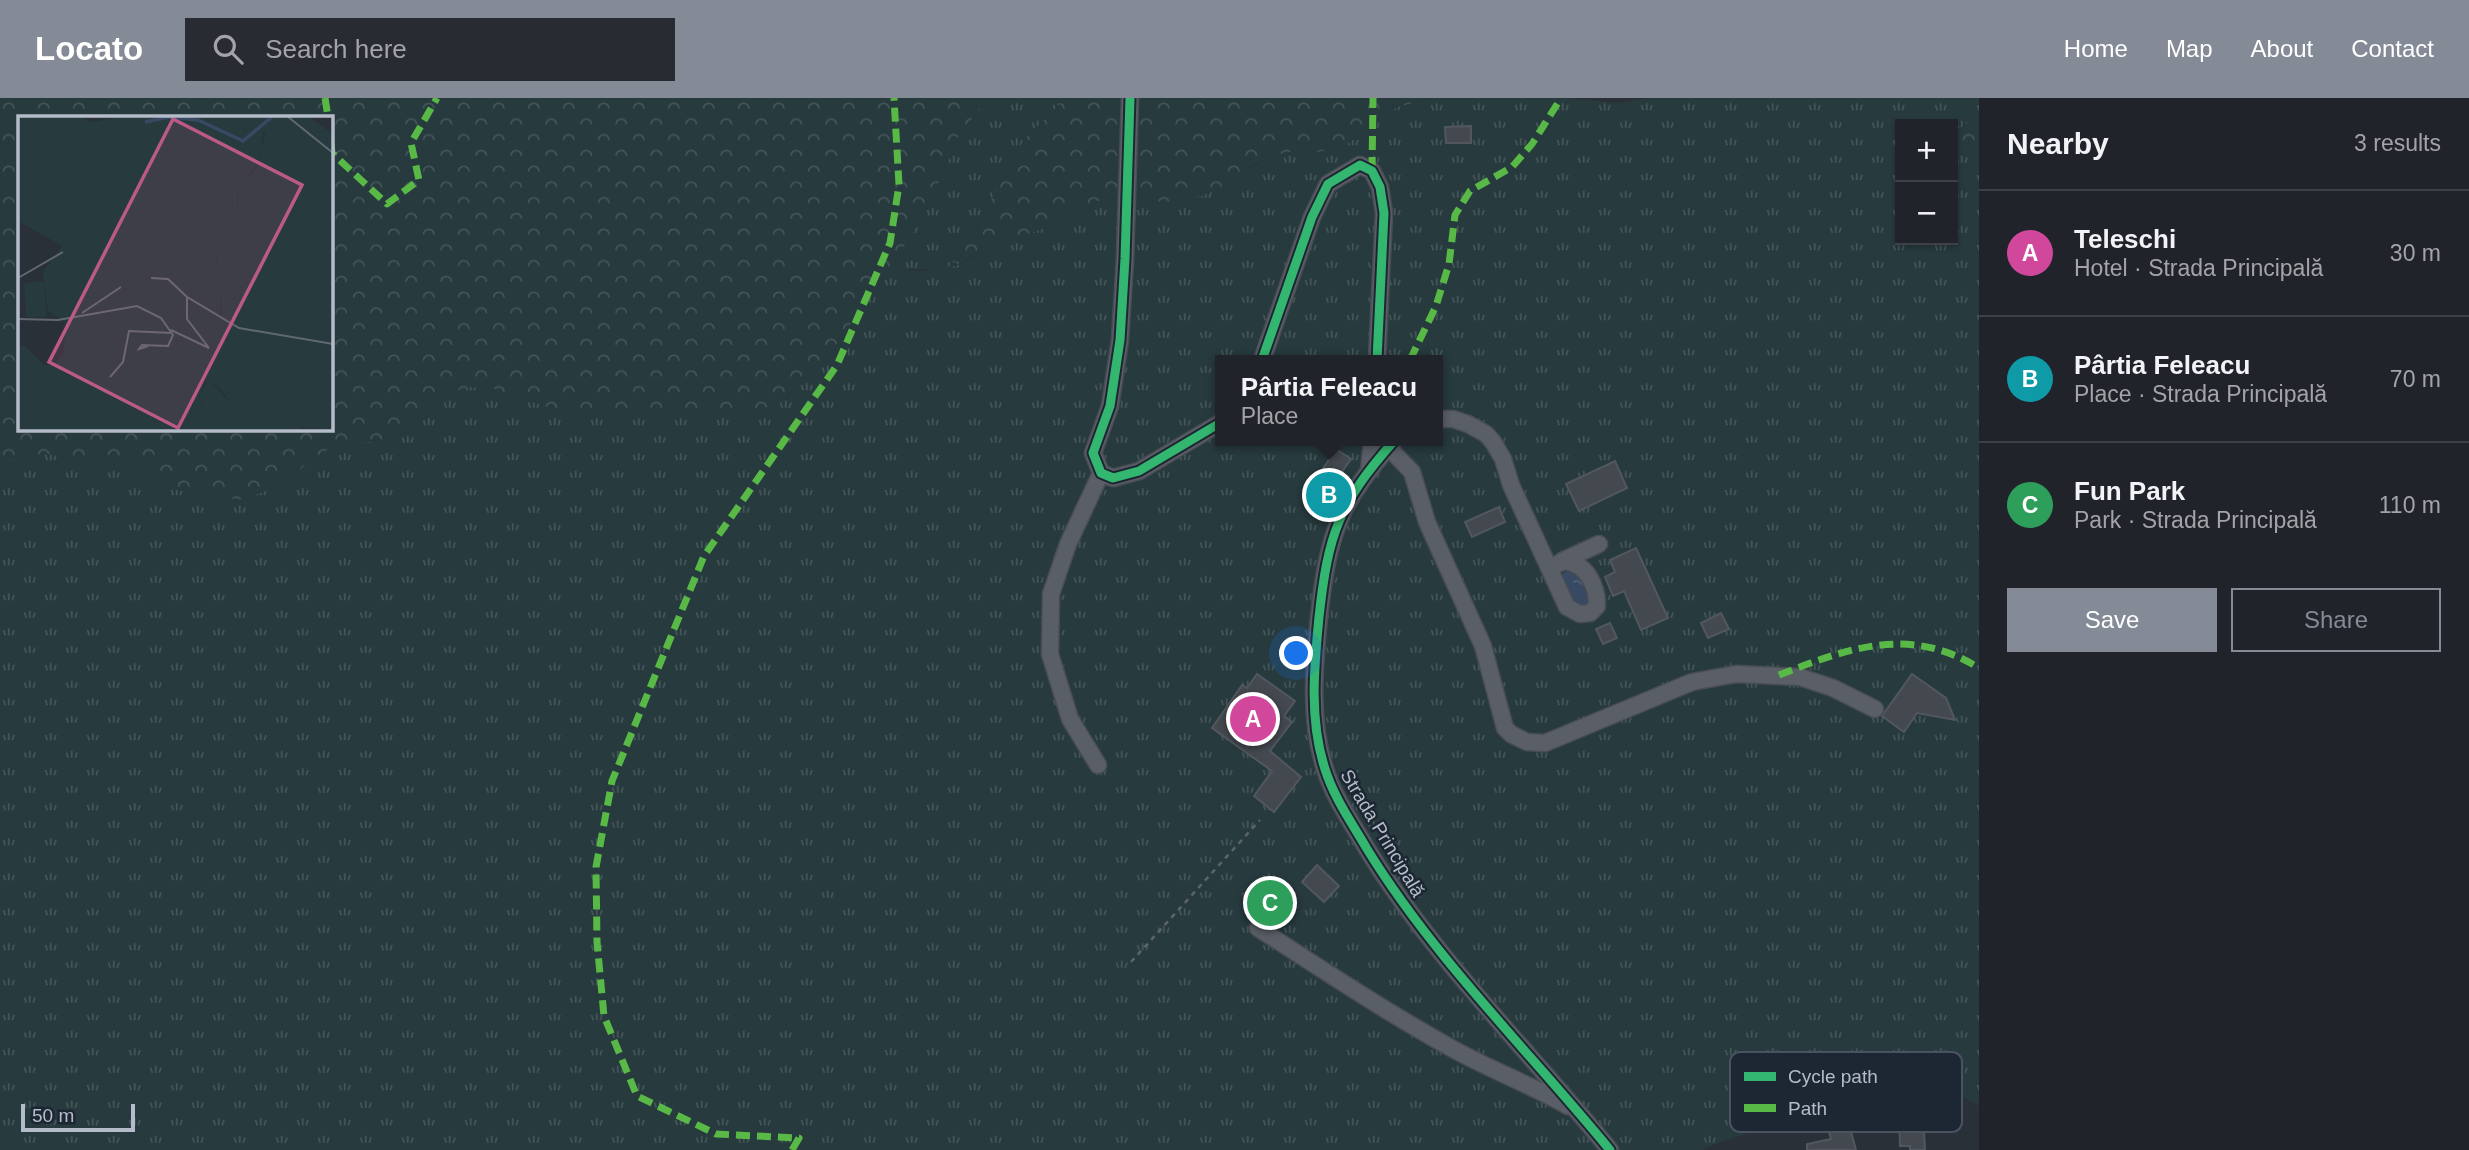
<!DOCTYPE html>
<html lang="en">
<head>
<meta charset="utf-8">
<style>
  :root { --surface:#20242a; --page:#282c32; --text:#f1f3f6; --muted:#a2a4a8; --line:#3d4147; --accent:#848b96 }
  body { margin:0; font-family:Helvetica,sans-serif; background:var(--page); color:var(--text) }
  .controls { position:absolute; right:21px; top:21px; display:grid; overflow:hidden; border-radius:0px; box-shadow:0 2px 5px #0004 }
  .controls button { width:63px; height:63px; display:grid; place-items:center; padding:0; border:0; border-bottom:2px solid var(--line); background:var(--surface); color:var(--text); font:35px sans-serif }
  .scale { position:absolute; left:21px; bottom:18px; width:114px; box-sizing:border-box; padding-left:7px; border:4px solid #b4bcc9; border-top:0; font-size:19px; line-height:24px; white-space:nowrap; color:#b4bcc9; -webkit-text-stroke:5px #1d2633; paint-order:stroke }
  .you { position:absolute; left:1297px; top:556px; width:24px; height:24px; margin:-18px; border:5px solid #fff; border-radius:50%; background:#1a73e8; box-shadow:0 0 0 10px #1a73e833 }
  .badge { display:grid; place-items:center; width:46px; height:46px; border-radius:50%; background:var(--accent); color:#fff; font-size:23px; font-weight:700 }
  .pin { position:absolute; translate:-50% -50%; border:4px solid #fff; box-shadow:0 2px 7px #0006 }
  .popup { position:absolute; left:1215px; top:257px; width:228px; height:91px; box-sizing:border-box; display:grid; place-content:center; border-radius:0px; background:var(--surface); filter:drop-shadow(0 2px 5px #0005); font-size:23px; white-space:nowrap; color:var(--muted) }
  .popup b { font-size:26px; color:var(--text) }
  .popup::after { content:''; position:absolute; left:50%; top:100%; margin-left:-14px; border:14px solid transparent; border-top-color:var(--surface) }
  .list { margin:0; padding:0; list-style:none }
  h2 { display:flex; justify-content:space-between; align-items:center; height:91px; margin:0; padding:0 28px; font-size:30px }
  h2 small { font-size:23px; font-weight:400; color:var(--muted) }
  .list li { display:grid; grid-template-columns:46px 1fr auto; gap:21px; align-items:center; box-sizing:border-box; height:126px; padding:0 28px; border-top:2px solid var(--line) }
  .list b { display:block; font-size:26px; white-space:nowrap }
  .list p { margin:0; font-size:23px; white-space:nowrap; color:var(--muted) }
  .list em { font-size:23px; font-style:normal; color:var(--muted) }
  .actions { display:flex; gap:14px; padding:21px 28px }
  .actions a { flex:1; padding:16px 0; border:2px solid var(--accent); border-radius:0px; text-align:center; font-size:24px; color:var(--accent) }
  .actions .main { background:var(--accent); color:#fff }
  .icon { flex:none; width:38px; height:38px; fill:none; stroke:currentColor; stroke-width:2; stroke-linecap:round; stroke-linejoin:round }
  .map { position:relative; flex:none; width:1979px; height:1052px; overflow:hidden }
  header { display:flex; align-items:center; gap:42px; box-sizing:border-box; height:98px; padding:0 35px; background:var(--accent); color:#fff }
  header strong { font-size:33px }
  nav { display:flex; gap:38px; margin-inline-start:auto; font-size:24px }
  .search { width:490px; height:63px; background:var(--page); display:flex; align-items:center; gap:18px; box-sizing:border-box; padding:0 24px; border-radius:0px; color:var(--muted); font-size:26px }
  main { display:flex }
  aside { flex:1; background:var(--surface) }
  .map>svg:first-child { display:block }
  .grass { fill:url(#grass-tufts); fill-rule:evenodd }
  .forest { fill:url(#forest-crowns); fill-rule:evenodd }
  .water { fill:url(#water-ripples) }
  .building { fill:#444950; stroke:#52575f; stroke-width:2 }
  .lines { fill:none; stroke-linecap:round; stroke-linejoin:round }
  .minor-casing { stroke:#484c53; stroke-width:19 }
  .path { stroke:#5d636a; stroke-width:2.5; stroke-dasharray:5 5; stroke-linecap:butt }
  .minor { stroke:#5a5e66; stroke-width:16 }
  .quiet { stroke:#58b947; stroke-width:7; stroke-dasharray:14 7; stroke-linecap:butt }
  .cycleway-casing { stroke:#1d2633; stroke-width:13 }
  .cycleway { stroke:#33b770; stroke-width:9 }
  .labels { text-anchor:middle; stroke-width:5; stroke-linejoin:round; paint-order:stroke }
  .street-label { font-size:19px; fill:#b4bcc9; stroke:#1d2633 }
  .inset-river { fill:none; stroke:#384963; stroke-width:3.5 }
  .inset-road { fill:none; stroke:#616872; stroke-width:2 }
  .view { fill:#bc5a87; fill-opacity:0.15; stroke:#bc5a87; stroke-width:3.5 }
  .inset-edge { fill:none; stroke:#b4bcc9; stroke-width:3.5 }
  .key { fill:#1d2633; stroke:#4a5360; stroke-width:2 }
  .key-label { font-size:19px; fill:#b4bcc9 }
</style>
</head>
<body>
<header>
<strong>Locato</strong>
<div class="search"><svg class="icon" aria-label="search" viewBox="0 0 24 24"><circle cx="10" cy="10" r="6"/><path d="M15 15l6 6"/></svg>Search here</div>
<nav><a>Home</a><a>Map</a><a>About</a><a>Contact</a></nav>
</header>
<main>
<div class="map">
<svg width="1979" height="1052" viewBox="0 0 1979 1052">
  <defs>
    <pattern id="grass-tufts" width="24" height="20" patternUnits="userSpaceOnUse" patternTransform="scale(1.75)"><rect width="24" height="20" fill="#273a3e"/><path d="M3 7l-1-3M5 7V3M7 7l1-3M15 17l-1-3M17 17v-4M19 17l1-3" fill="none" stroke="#445559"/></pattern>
    <pattern id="forest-crowns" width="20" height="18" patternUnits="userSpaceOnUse" patternTransform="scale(1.75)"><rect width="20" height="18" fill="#273a3e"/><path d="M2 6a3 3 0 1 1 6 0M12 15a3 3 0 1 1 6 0" fill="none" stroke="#445559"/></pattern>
    <pattern id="water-ripples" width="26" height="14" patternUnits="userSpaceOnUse" patternTransform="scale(1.75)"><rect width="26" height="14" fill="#384963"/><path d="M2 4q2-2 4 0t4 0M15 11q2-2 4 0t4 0" fill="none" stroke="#526178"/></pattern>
  </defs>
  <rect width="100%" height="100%" fill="#2a3038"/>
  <path class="grass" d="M987,0H1066L1023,43L958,163C931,176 917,169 890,173L934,96L958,39Z
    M1433,0H1564L1619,5L1650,0H1979V17L1956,33L1955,41L1976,49L1979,47V1008C1908,960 1836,999 1767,1028C1746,1037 1722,1042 1702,1052H0V362L22,361L45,355L90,365L113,361L136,366L142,372L181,393L205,395L239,402L272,391L293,379L309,363L329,351L340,347L375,343L406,335L424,322L437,302L447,296L469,289L492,290L550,310L585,317L640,318L662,312L733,316L756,313L778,305L788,298L802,279L835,248L849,229L871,189L889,176H925L958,167L1000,145L1045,130L1075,112L1097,103L1120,101L1165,104L1200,99L1271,58L1294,53L1317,54L1350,44L1397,9ZM1900,26H1953V142H1900ZM1220,262H1438V343H1220Z"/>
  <path class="forest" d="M0,0H987L958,39L934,96L891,172L926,173L958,163L1023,43L1066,0H1433L1397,9L1370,31L1340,50L1317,54L1294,53L1271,58L1250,69L1231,84L1200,99L1165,104L1120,101L1097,103L1075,112L1045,130L1000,145L948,171L925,176H889L871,189L849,229L835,248L802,279L787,298L779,305L756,313L733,316L662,312L640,318L585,317L550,310L492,290L469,289L447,296L437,302L417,330L386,341L340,347L329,351L309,363L293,379L272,391L239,402L205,395L181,393L159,387L150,381L136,366L113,361L90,365L45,355L22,361L0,362ZM19,19H331V331H19Z
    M1979,17V47L1963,51L1955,41L1956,33Z"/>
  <path class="water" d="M1570,471C1583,480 1586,488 1589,503L1583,510L1576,509L1561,481L1564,474Z"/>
  <path class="building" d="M1471,28V45H1446L1445,29Z
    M1336,351L1351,361L1336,382L1322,372Z
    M1615,363L1627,390L1579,413L1566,386Z
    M1499,409L1505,424L1472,439L1465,424Z
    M1636,450L1668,520L1641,532L1624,493L1613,498L1605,479L1615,474L1610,462Z
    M1721,515L1729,531L1708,540L1701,525Z
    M1610,525L1617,540L1603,546L1596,531Z
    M1257,576L1295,603L1284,618L1292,624L1270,653L1301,679L1274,714L1254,698L1272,673L1212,630L1242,587L1247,590Z
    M1912,576L1946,600L1955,622L1917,615L1904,634L1882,618Z
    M1317,767L1339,788L1324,804L1302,784Z
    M1923,1017L1925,1052H1910V1048H1900L1899,1018Z
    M1850,1030L1856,1052H1807V1046L1831,1041L1829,1034Z"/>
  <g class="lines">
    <g class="minor-casing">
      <path id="minor" d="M1130,0L1125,161L1120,242L1110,308L1093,355L1101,375L1113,380L1139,373L1220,325
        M1262,262L1312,119L1328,86L1360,67L1372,73L1380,89L1384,115L1377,262
        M1438,321H1453L1468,326L1486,336L1493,344L1503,361L1511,387L1567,509L1580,516L1590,515L1597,508C1597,488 1587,466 1565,463L1550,469
        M1394,343C1338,406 1328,437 1319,519C1314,570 1309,622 1325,671C1334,700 1352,725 1367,751C1434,860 1529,953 1610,1052
        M1388,349L1412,374L1427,424L1483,548L1505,630L1511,636L1527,644L1545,645L1692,584L1736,576L1800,579L1833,590L1875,611
        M1369,372L1372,343
        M1562,463L1599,446
        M1098,667L1070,621L1050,556L1051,496L1068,446L1101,375
        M1258,830C1323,872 1386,914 1453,951C1491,972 1531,987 1568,1008"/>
    </g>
    <path class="path" d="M1131,864L1260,722"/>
    <use href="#minor" class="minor"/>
    <path class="quiet" d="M325,0L328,19
      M331,45L332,55L387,106L419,82L411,45L437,0
      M1372,73L1373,0
      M1410,262L1436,208L1449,166L1455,117L1470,93L1512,69L1532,46L1561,0
      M1779,577C1848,550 1910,527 1979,570
      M792,1052L799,1040L716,1036L637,998L604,918L597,844L596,769L612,683L704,458L837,267L890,145L899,87L894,0"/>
    <g class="cycleway-casing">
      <path id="cycleway" d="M1130,0L1125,161L1120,242L1110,308L1093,355L1101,375L1113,380L1139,373L1220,325
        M1262,262L1312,119L1328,86L1360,67L1372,73L1380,89L1384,115L1377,262
        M1394,343C1338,406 1328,437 1319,519C1314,570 1309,622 1325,671C1334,700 1352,725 1367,751C1434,860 1529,953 1610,1052"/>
    </g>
    <use href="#cycleway" class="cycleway"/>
  </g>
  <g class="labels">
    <g class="street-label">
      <text transform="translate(1383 735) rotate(59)" y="7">Strada Principală</text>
    </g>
  </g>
  <g transform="translate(18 18)">
    <rect width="315" height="315" fill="#2a3038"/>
    <path d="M0,0H63L74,6L107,0H230L226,18H218L219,24L225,26L237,11L246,12L242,44L219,75V108L198,146L294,315L282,310L204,177L194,251L182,267L167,315H160L156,306L155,315H0V230H7L26,249H35L45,238L48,213L46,205L30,196L25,156L44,130L0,105ZM242,0H290L315,18V50L287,37ZM190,263L215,290L227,315H176L185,293L181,280Z" fill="#273a3e"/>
    <path d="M230,0H242L287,37L315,50V315L292,312L207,168L204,176L285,315H227L205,275L189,263L181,280L185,293L178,312L167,315L182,267L194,251L197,210L203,197L204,175L207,167L198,142L219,108L220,73L238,52L248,16L240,10L225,26L213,22L214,18H226Z" fill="#273a3e"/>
    <path d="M26,165L29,201H8L6,167Z" fill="#273a3e"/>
    <path class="inset-river" d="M127,6L151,1L180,4L225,25L255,0"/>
    <path class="inset-road" d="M269,0L315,37M0,162L45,136M133,162L150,163L169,181M64,197L103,171M0,203L40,204L119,190L143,202L155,219L150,230L124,229L121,233L130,230M153,214L191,232L169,203V181L221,212L315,228M92,261L105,246L111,215L154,217"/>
    <path class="view" d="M155,3L284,69L160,312L31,246Z"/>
    <rect width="315" height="315" class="inset-edge"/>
  </g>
  <rect x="1730" y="954" width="232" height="80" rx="10" class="key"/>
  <rect x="1744" y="974" width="32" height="9" fill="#33b770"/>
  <rect x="1744" y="1006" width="32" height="8" fill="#58b947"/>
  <g class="key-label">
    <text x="1788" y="985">Cycle path</text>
    <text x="1788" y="1017">Path</text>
  </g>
</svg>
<div class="controls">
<button>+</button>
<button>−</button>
</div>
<div class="scale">50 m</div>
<div class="you"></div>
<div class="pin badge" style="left:1253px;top:621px;background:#d1479c">A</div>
<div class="pin badge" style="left:1329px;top:397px;background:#0f9aa8">B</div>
<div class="popup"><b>Pârtia Feleacu</b>Place</div>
<div class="pin badge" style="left:1270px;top:805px;background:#2e9e5b">C</div>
</div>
<aside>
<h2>Nearby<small>3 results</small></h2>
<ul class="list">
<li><span class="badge" style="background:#d1479c">A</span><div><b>Teleschi</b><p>Hotel · Strada Principală</p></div><em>30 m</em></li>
<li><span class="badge" style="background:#0f9aa8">B</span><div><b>Pârtia Feleacu</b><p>Place · Strada Principală</p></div><em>70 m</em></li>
<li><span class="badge" style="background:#2e9e5b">C</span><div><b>Fun Park</b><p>Park · Strada Principală</p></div><em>110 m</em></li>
</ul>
<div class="actions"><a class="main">Save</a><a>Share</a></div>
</aside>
</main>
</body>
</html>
